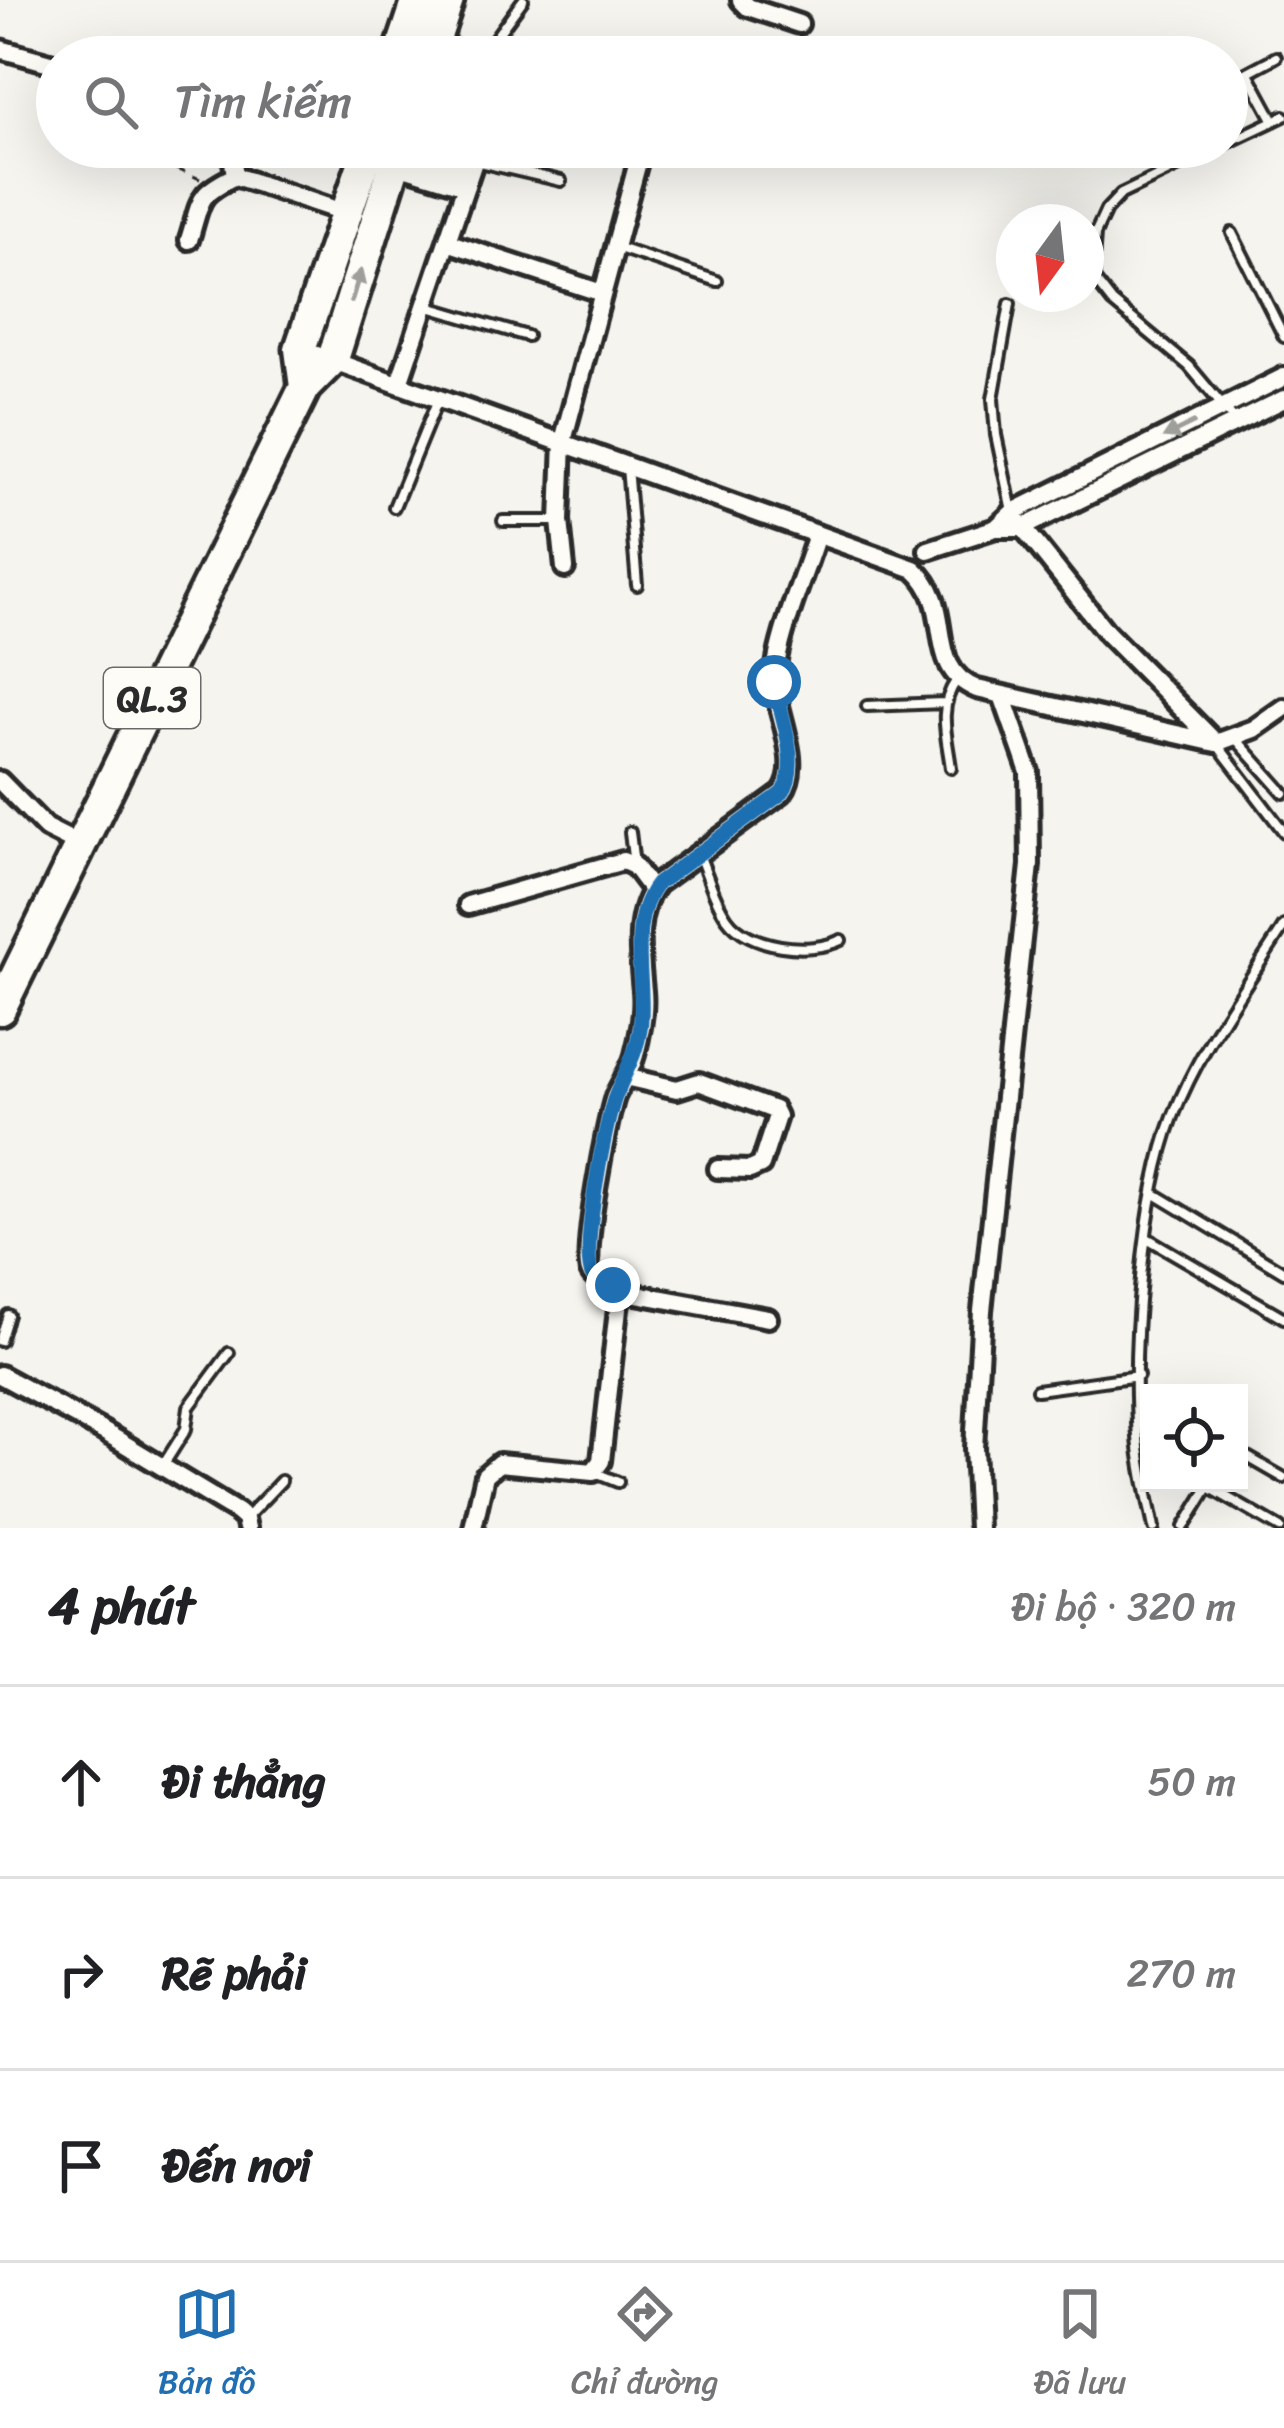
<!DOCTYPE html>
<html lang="vi">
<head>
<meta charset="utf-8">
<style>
  :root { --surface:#fff; --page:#f6f6f6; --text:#202124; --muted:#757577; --line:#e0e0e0; --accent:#1f6fb2 }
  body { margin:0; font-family:Sriracha,sans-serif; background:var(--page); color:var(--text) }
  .controls { position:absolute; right:36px; bottom:36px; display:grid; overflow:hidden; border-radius:0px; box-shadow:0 12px 48px #0002 }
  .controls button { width:108px; height:108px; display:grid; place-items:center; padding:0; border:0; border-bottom:3px solid var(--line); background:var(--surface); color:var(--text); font:60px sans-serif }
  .compass { position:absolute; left:996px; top:204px; width:108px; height:108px; border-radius:50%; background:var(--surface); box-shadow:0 12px 48px #0002; rotate:195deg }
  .stop { position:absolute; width:36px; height:36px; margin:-27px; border:9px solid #1f6fb2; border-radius:50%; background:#fff }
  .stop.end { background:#1f6fb2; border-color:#fff; box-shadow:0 3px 12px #0008 }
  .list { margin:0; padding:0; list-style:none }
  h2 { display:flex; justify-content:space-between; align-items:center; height:156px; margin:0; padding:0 48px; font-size:51px }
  h2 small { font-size:39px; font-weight:400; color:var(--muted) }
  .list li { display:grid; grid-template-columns:78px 1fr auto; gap:36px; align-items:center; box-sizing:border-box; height:192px; padding:0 48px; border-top:3px solid var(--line) }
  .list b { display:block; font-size:45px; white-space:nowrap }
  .list em { font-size:39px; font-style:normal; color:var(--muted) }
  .icon { flex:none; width:66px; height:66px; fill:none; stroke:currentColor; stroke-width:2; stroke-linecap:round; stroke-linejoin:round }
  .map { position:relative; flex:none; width:1284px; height:1528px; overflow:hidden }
  .search { position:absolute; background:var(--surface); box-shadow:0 12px 48px #0002; left:36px; right:36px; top:36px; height:132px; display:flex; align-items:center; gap:30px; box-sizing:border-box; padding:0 42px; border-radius:66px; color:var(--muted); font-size:45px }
  .sheet { height:732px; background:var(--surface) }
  nav { display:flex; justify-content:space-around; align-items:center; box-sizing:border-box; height:168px; border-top:3px solid var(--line); background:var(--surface); font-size:33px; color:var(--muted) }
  nav a { display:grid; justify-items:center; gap:6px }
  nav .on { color:var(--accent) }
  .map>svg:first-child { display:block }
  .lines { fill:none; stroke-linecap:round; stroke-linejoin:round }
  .lane-casing { stroke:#2b2b2b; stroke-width:16 }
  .street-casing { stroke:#2b2b2b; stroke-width:26 }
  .highway-casing { stroke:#2b2b2b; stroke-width:39 }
  .path { stroke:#2b2b2b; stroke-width:3; stroke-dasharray:12 9; stroke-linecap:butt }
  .lane { stroke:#fdfcf7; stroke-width:8 }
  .street { stroke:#fdfcf7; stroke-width:16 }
  .highway { stroke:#fdfcf7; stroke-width:30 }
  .oneway { fill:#9e9e9b }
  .route { stroke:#1f6fb2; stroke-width:15 }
  .labels { text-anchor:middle; stroke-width:12; stroke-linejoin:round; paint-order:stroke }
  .shield { fill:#fdfcf7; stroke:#6a6a68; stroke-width:3 }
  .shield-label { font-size:36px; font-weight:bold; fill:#2b2b2b }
</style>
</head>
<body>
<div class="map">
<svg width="1284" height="1528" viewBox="0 0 1284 1528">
  <rect width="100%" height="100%" fill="#f5f4ef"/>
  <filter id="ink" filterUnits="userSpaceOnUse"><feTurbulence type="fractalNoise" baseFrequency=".00833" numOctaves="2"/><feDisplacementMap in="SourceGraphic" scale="24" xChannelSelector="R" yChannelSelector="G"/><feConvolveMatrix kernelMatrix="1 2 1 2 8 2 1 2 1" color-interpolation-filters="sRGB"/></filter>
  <g filter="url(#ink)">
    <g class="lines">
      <g class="lane-casing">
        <path id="lane" d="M439,41L484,53L523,0
          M1248,73L1274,121
          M1227,83L1276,57
          M1227,143L1284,116
          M1187,147L1192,160
          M1219,147L1121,194L1106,210L1095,234L1093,263L1094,279L1112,302L1189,366L1236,422
          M475,161L561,181
          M1232,233L1284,337
          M616,247L717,281
          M1010,304L993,399L996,435L1012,511
          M425,306L527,336
          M627,467L637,585
          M394,507L439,397
          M503,521H558
          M867,706L944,703
          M1236,739L1284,793
          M1216,743L1284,832
          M951,768C947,737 937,708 956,681
          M630,832L634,865
          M700,857C708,877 715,901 727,918C748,948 810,955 841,940
          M1155,1194L1284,1272
          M1147,1238L1284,1318
          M0,1341L8,1315
          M1037,1390L1138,1376
          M1239,1452L1284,1478
          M162,1467L186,1429L189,1407L229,1353
          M593,1472L618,1482
          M1209,1487L1280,1528
          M245,1519L281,1481
          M1184,1527L1211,1483
          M1154,1528C1148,1498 1140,1467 1138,1437C1131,1351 1142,1198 1173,1117C1199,1049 1245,988 1284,926"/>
      </g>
      <g class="street-casing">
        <path id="street" d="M741,0L748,7L799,24
          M0,49L57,65
          M231,147L235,176
          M399,151L470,173
          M394,164L466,186
          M189,240C202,199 196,195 235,176L346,213
          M447,242L602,293
          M300,349L914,569C958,608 922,667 977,689L1216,743L1254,729L1284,708
          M1284,377L1013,512L996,528H1022L1284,399
          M399,383L479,147
          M1017,520L1107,633L1216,743
          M928,550L996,528
          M565,568L560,521L563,441L642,147
          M0,781L46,828L80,845
          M468,905L623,861L634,866L652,890
          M625,1077L677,1089L699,1082L774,1110L777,1116L761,1165L750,1170L718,1169
          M620,1291L768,1318
          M0,1375L103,1431L237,1512L245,1519L247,1528
          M473,1528L485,1475L499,1463L593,1472L601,1461L620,1291C611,1283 594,1281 590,1271C582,1252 607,1120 615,1097C621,1083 631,1070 635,1055C640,1036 645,1011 643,991C640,957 633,913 657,884L782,793C803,765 778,717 775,685C772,649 806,572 817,534
          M978,1528L974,1448L982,1311L1030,865L1029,772L1002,695"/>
      </g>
      <g class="highway-casing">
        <path id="highway" d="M399,57L418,0
          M429,57L448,0
          M305,387L300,349L369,147
          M0,1009L305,387L333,359L400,147"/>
      </g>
      <path class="path" d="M174,168L200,179"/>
      <use href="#lane" class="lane"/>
      <use href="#street" class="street"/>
      <use href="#highway" class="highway"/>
    </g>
    <defs><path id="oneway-solid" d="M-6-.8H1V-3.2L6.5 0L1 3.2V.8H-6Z" transform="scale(3)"/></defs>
    <g class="oneway">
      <use href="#oneway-solid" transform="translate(356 286) rotate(-73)"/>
      <use href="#oneway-solid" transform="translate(1179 430) rotate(154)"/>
    </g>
  </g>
  <g class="lines" filter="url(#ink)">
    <path class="route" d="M613,1285L592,1275C581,1248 604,1130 614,1100C623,1075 636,1056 640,1030C647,983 625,925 657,884L782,793C802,766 780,713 774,682"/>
  </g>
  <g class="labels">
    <rect class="shield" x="104" y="668" width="96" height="60" rx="9"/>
    <g class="shield-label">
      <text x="152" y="711">QL.3</text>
    </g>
  </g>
</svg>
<div class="controls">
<button><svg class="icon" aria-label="locate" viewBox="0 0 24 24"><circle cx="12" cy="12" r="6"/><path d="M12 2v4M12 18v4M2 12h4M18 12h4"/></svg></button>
</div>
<svg class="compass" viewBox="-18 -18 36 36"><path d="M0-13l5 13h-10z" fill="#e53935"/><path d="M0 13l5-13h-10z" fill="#757577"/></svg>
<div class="stop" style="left:774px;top:682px"></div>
<div class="stop end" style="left:613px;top:1285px"></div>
<div class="search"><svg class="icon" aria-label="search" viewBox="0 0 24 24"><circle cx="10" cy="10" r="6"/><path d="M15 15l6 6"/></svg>Tìm kiếm</div>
</div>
<section class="sheet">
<h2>4 phút<small>Đi bộ · 320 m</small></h2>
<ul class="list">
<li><svg class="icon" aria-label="ahead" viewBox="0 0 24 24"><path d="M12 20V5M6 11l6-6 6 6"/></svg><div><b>Đi thẳng</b></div><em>50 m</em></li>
<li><svg class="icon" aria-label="right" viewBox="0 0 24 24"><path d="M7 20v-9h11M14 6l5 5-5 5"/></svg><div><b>Rẽ phải</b></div><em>270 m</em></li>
<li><svg class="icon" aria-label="arrive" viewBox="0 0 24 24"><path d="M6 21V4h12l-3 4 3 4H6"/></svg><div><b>Đến nơi</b></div></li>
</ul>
</section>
<nav>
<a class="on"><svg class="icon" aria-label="map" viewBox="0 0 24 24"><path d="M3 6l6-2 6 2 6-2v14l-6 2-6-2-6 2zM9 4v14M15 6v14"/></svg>Bản đồ</a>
<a><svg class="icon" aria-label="directions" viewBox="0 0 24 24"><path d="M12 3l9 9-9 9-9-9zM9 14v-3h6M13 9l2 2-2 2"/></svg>Chỉ đường</a>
<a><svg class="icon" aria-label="saved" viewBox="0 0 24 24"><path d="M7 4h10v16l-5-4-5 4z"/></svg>Đã lưu</a>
</nav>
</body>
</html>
